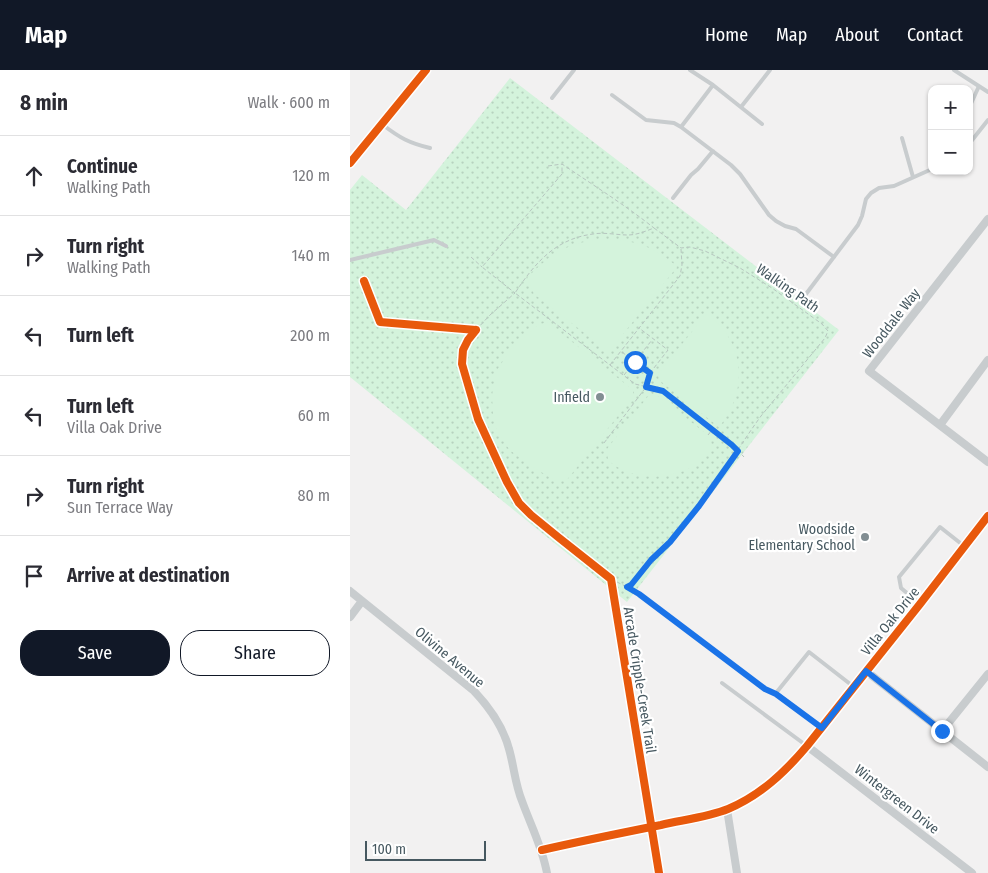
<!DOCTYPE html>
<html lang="en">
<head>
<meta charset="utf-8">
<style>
  :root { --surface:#fff; --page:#f7f7f7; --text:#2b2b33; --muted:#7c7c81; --line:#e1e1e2; --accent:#111827 }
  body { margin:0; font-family:"Fira Sans Condensed",sans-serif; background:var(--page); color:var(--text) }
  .controls { position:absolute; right:15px; top:15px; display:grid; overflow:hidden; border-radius:10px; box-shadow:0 1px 4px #0004 }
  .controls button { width:45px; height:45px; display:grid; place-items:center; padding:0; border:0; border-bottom:1px solid var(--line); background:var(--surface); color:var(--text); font:25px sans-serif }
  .scale { position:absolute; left:15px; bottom:12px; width:121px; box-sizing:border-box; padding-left:5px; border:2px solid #465860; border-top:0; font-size:14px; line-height:18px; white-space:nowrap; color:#465860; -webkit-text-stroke:4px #fff; paint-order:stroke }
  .stop { position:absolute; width:15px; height:15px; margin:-11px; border:4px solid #1a73e8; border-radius:50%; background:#fff }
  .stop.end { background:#1a73e8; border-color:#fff; box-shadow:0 1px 5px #0008 }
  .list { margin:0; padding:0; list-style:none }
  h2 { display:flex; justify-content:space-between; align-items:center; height:65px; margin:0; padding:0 20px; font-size:21px }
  h2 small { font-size:16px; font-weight:400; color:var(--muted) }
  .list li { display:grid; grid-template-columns:32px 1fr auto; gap:15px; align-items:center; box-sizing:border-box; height:80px; padding:0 20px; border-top:1px solid var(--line) }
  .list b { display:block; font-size:19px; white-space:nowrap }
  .list p { margin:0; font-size:16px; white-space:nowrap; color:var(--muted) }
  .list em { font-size:16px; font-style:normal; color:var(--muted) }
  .actions { display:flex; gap:10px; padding:15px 20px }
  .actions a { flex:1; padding:11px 0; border:1px solid var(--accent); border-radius:20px; text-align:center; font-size:18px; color:var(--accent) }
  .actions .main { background:var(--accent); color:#fff }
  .icon { flex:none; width:28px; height:28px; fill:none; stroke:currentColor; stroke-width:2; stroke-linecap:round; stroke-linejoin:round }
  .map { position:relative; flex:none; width:638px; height:803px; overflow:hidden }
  header { display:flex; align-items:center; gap:30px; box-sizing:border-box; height:70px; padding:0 25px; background:var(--accent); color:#fff }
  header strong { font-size:24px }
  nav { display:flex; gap:28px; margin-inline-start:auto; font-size:18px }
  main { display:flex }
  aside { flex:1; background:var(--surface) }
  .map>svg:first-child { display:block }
  .park { fill:url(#park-dots) }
  .pitch { fill:#d4f3dc }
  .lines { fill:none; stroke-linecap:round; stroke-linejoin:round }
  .path { stroke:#b6c6bf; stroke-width:1; stroke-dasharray:4 2.5; stroke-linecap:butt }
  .service { stroke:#c8ccce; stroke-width:4 }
  .minor { stroke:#c8ccce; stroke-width:8 }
  .tertiary { stroke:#c8ccce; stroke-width:9 }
  .secondary { stroke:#c9ced1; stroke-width:10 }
  .cycleway-casing { stroke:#fff; stroke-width:11 }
  .cycleway { stroke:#e8590c; stroke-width:8 }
  .route { stroke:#1a73e8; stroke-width:6 }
  .poi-dot { fill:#828e93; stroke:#fff; stroke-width:2 }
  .labels { text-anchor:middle; stroke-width:4.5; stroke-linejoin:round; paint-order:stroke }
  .street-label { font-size:14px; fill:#465860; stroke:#fff }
  .poi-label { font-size:14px; fill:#465860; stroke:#fff; text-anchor:end }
</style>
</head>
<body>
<header>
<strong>Map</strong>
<nav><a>Home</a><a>Map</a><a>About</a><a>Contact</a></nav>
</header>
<main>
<aside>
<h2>8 min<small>Walk · 600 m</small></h2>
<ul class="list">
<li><svg class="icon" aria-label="ahead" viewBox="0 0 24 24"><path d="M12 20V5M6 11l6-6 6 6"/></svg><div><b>Continue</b><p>Walking Path</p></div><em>120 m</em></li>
<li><svg class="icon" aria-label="right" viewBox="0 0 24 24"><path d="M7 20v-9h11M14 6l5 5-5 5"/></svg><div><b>Turn right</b><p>Walking Path</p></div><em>140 m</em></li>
<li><svg class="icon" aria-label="left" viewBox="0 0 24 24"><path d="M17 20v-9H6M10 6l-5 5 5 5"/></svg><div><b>Turn left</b></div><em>200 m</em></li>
<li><svg class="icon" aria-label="left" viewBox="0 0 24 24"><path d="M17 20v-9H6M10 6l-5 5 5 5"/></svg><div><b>Turn left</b><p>Villa Oak Drive</p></div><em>60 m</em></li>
<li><svg class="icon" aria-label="right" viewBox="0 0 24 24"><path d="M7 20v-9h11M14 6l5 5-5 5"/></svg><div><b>Turn right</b><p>Sun Terrace Way</p></div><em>80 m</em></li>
<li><svg class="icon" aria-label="arrive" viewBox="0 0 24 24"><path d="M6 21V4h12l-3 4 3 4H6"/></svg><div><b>Arrive at destination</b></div></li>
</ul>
<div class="actions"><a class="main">Save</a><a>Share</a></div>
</aside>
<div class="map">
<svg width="638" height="803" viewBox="0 0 638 803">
  <defs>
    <pattern id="park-dots" width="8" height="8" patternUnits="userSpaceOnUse" patternTransform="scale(1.25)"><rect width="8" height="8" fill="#d4f3dc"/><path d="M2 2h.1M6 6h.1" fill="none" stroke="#b7d2bf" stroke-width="1.8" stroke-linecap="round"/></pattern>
  </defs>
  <rect width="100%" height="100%" fill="#f2f1f1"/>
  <path class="park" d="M160,8L489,260L277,532L0,307V120L12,105L56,140Z"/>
  <path class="pitch" d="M251,169C281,169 305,176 327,197L261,279H255L184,224L177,208C200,184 217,173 251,169Z
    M357,243C363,249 371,255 376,263C396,293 392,329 369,357L309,310L308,304Z
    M197,252L283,320V327L216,411H206L178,394L161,381L155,374L145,356L143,346L142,325L147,300L161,279L188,255Z
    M305,324L359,366L361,370L362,379C358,384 353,389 348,393C323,411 281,412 258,390L257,379L299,325Z"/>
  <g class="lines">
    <path class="path" d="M198,96L212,94C243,115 275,135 304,158
      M121,187L132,197
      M126,260L140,245L165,223L132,197L212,104V94
      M272,282L299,303
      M260,295L330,206L332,195L331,179
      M274,305L302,270
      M358,365L362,360
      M254,373L296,317L300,303L318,280L289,258
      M261,509L277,517L281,515C303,488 329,463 350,434C372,406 390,375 411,346L475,268L478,261L472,254L422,218L390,198L355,181L340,177L331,178L304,158C296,161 287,165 278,165C267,165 254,162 243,164C205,169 185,193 165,223L285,314L313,321L383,375L394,387
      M277,517L289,524L415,619L419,621"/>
    <path class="service" d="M340,0L363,15L412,54
      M604,0L638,22
      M262,25L296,50L324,53L331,57L381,95L390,104L419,145L426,151L435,156L446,159L484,187
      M202,28L224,0
      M391,37L420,0
      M619,38L629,16
      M33,55C50,68 59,73 80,78
      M331,57L363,15
      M552,68L563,107
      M619,74L638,50
      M323,128L341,105L348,99L363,81
      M0,190L84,170L96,176
      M453,228L508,155L512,146L516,129L521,123L529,118L544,116L582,99
      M570,534L551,518L549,507L590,457L614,476
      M372,613L457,676
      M471,657L426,623L459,582L504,617"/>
    <path class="minor" d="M638,149L519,301L638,392
      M590,355L638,290
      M0,521L124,621C140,638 153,656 159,679C164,696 165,714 172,731C181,756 192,776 197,803
      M0,547L12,531
      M516,601L638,697
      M592,661L638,604
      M457,676L622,803
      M377,739L387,803"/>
    <path class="tertiary" d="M192,780C231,771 271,763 311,755C332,750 358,747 378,739C411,725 435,702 457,676L570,534L638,446"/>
    <path class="secondary" d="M0,93L76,0"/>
    <g class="cycleway-casing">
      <path id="cycleway" d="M0,93L76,0
        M14,211L30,252L126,260
        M126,260L118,270L113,280L112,294L128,349L157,412L169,433L181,445L208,467L261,509L309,803
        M192,780C231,771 271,763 311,755C332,750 358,747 378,739C411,725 435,702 457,676L570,534L638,446"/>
    </g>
    <use href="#cycleway" class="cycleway"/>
  </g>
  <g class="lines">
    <path class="route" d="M285,292L300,303L296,317L313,321L382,375L388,381L349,436L320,472L301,490L281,515L277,517L289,524L415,619L426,624L472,658L516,601L592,661"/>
  </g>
  <g class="poi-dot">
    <circle cx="250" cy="327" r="5"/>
    <circle cx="515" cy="467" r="5"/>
  </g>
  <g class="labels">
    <g class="street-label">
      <text transform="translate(438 218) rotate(35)" y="5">Walking Path</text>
      <text transform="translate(541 253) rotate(-52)" y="5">Wooddale Way</text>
      <text transform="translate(540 551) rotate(-51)" y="5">Villa Oak Drive</text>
      <text transform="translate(100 587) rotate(40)" y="5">Olivine Avenue</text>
      <text transform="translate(290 610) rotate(81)" y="5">Arcade Cripple-Creek Trail</text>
      <text transform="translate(547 729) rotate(38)" y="5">Wintergreen Drive</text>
    </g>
    <g class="poi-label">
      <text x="240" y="332">Infield</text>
      <text x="505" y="464">Woodside<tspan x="505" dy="16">Elementary School</tspan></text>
    </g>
  </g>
</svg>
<div class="controls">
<button>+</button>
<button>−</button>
</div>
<div class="scale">100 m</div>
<div class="stop" style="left:285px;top:292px"></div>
<div class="stop end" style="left:592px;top:661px"></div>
</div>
</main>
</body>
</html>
